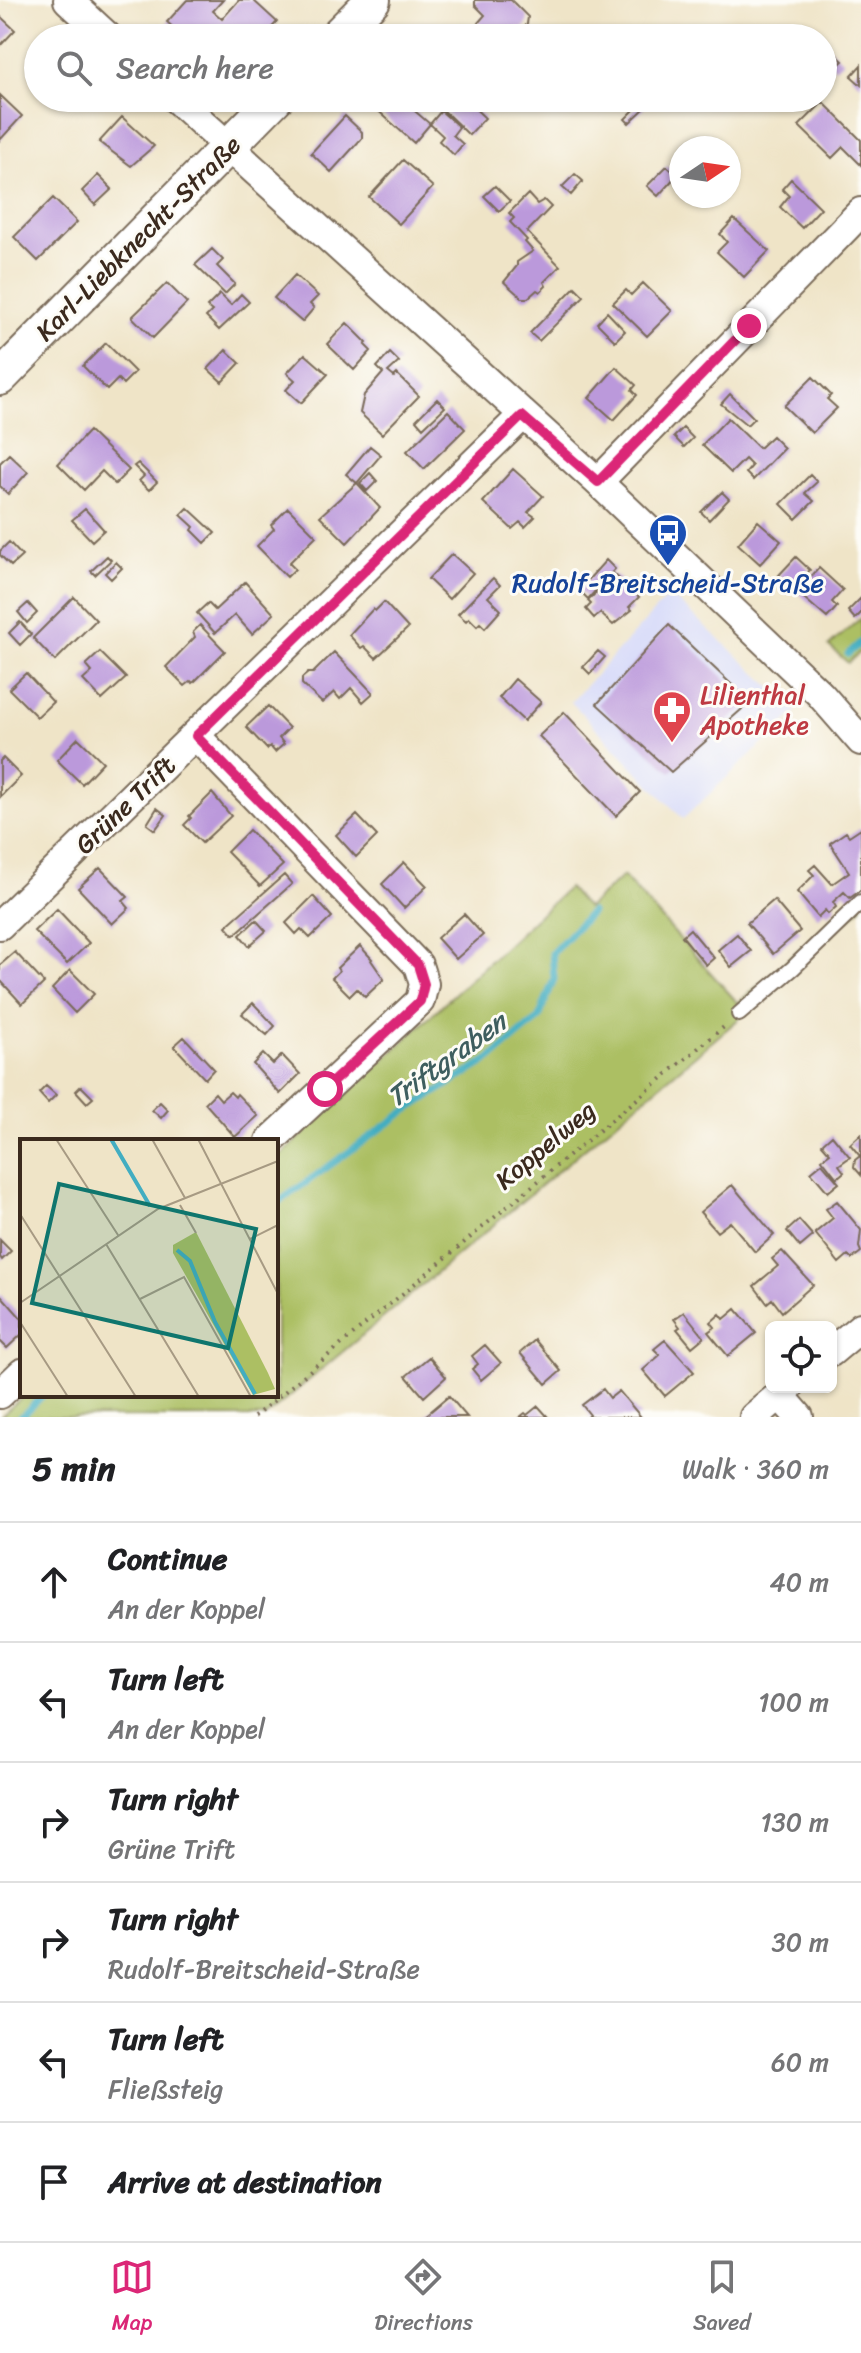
<!DOCTYPE html>
<html lang="en">
<head>
<meta charset="utf-8">
<style>
  :root { --surface:#fff; --page:#f2f2f2; --text:#202124; --muted:#757577; --line:#e0e0e0; --accent:#db2777 }
  body { margin:0; font-family:Sriracha,sans-serif; background:var(--page); color:var(--text) }
  .controls { position:absolute; right:24px; bottom:24px; display:grid; overflow:hidden; border-radius:12px; box-shadow:0 2px 6px #0004 }
  .controls button { width:72px; height:72px; display:grid; place-items:center; padding:0; border:0; border-bottom:2px solid var(--line); background:var(--surface); color:var(--text); font:40px sans-serif }
  .compass { position:absolute; left:669px; top:136px; width:72px; height:72px; border-radius:50%; background:var(--surface); box-shadow:0 2px 6px #0004; rotate:77deg }
  .stop { position:absolute; width:24px; height:24px; margin:-18px; border:6px solid #db2777; border-radius:50%; background:#fff }
  .stop.end { background:#db2777; border-color:#fff; box-shadow:0 2px 8px #0008 }
  .list { margin:0; padding:0; list-style:none }
  h2 { display:flex; justify-content:space-between; align-items:center; height:104px; margin:0; padding:0 32px; font-size:34px }
  h2 small { font-size:26px; font-weight:400; color:var(--muted) }
  .list li { display:grid; grid-template-columns:52px 1fr auto; gap:24px; align-items:center; box-sizing:border-box; height:120px; padding:0 32px; border-top:2px solid var(--line) }
  .list b { display:block; font-size:30px; white-space:nowrap }
  .list p { margin:0; font-size:26px; white-space:nowrap; color:var(--muted) }
  .list em { font-size:26px; font-style:normal; color:var(--muted) }
  .icon { flex:none; width:44px; height:44px; fill:none; stroke:currentColor; stroke-width:2; stroke-linecap:round; stroke-linejoin:round }
  .map { position:relative; flex:none; width:861px; height:1417px; overflow:hidden }
  .search { position:absolute; background:var(--surface); box-shadow:0 2px 6px #0004; left:24px; right:24px; top:24px; height:88px; display:flex; align-items:center; gap:20px; box-sizing:border-box; padding:0 28px; border-radius:44px; color:var(--muted); font-size:30px }
  .sheet { height:824px; background:var(--surface) }
  nav { display:flex; justify-content:space-around; align-items:center; box-sizing:border-box; height:112px; border-top:2px solid var(--line); background:var(--surface); font-size:22px; color:var(--muted) }
  nav a { display:grid; justify-items:center; gap:4px }
  nav .on { color:var(--accent) }
  .map>svg:first-child { display:block }
  .built { fill:#d4d8f9 }
  .green { fill:#acbf63; stroke:#747440; stroke-width:2 }
  .lines { fill:none; stroke-linecap:round; stroke-linejoin:round }
  .stream { stroke:#42adc1; stroke-width:7 }
  .building { fill:#bb99db }
  .service-casing { stroke:#7a6b59; stroke-width:18 }
  .minor-casing { stroke:#7a6b59; stroke-width:32 }
  .tertiary-casing { stroke:#7a6b59; stroke-width:38 }
  .path { stroke:#7a6b59; stroke-width:4; stroke-dasharray:2 6; stroke-linecap:butt }
  .service { stroke:#fff; stroke-width:14 }
  .minor { stroke:#fff; stroke-width:28 }
  .tertiary { stroke:#fff; stroke-width:34 }
  .route { stroke:#db2777; stroke-width:10 }
  .labels { text-anchor:middle; stroke-width:6; stroke-linejoin:round; paint-order:stroke }
  .street-label { font-size:26px; fill:#3b2a1e; stroke:#fdfcf7 }
  .transit-label { font-size:26px; fill:#164399; stroke:#fdfcf7 }
  .health-label { font-size:26px; fill:#be3a42; stroke:#fdfcf7; text-anchor:start }
  .water-label { font-size:28px; font-style:italic; fill:#3e5e5f; stroke:#fdfcf7 }
  .inset-river { fill:none; stroke:#42adc1; stroke-width:4 }
  .inset-road { fill:none; stroke:#a79a83; stroke-width:2 }
  .view { fill:#0f766e; fill-opacity:0.15; stroke:#0f766e; stroke-width:4 }
  .inset-edge { fill:none; stroke:#3b2a1e; stroke-width:4 }
</style>
</head>
<body>
<div class="map">
<svg width="861" height="1417" viewBox="0 0 861 1417">
  <rect width="100%" height="100%" fill="#fdfcf7"/>
  <filter id="ink" filterUnits="userSpaceOnUse"><feTurbulence type="fractalNoise" baseFrequency=".0125" numOctaves="2"/><feDisplacementMap in="SourceGraphic" scale="16" xChannelSelector="R" yChannelSelector="G"/><feConvolveMatrix kernelMatrix="1 2 1 2 8 2 1 2 1" color-interpolation-filters="sRGB"/></filter>
  <filter id="wash" filterUnits="userSpaceOnUse"><feTurbulence type="fractalNoise" baseFrequency=".006" numOctaves="4" result="noise"/><feDisplacementMap in="SourceGraphic" scale="32" xChannelSelector="R" yChannelSelector="G"/><feGaussianBlur stdDeviation="1.8" result="paint"/><feColorMatrix in="noise" values="0 0 0 0 0 0 0 0 0 0 0 0 0 0 0 0 0 1.4 0 .05"/><feComposite in="paint" operator="in"/></filter>
  <g filter="url(#wash)">
    <rect width="100%" height="100%" fill="#efe4c7"/>
    <path class="built" d="M670,594L797,711L683,819L571,702Z"/>
    <path class="green" d="M861,618V651L848,663L829,646Z
      M623,876L738,1003L814,936L861,889V908L746,1013L265,1417H0L24,1395H276V1160L568,888L587,908Z"/>
    <g class="lines">
      <path class="stream" d="M848,654L861,642
        M276,1204L406,1111L490,1059L539,1018L554,979L552,953L591,912
        M21,1417L43,1395"/>
    </g>
    <g id="blocks">
      <path class="building" d="M187,0H223L213,11L222,19L239,0H253L277,22L262,38H232L237,33L235,32L229,38H191L188,35L185,38L167,22Z
        M475,0H511L528,17L527,24L523,28H517L507,38H494L478,23L485,15L475,5Z
        M0,16L15,30L0,46Z
        M825,44L843,61L835,68L823,56Z
        M861,65V85L851,76Z
        M0,95L22,116L0,140Z
        M382,98H418L410,107L430,124L414,143L374,107Z
        M447,98H464L485,118L469,135L439,106Z
        M823,102L861,140V165L843,147L832,158L799,126Z
        M640,104L644,109L629,123L625,119Z
        M441,111L459,127L453,135L463,144L454,155L439,141L443,136L430,124Z
        M345,116L362,132V138L331,172L311,153Z
        M122,117L154,146L131,166L99,142Z
        M403,160L433,187L399,224L369,197Z
        M667,166L677,175L658,196L647,186Z
        M575,174L583,181L571,195L562,187Z
        M98,175L112,189L95,205L82,191Z
        M791,179L821,208L802,228L780,207L789,196L782,189Z
        M495,186L510,201L499,211L484,196Z
        M528,194L537,204L544,200L551,207L527,232L560,266L544,282L546,286L540,292L537,290L528,298H522L504,282L517,266V262L533,251L525,242L527,240L510,222L514,218L509,213Z
        M53,198L77,222L38,261L14,237Z
        M734,219L769,251L744,277L717,252L727,242L720,234Z
        M212,249L223,260L217,266L235,284L225,294L195,265Z
        M295,275L318,296L310,304L314,308L302,322L274,298Z
        M167,283L187,303L153,338L132,317Z
        M643,283L672,311L647,336L613,303L626,290L631,295Z
        M575,287L584,296L539,341L530,333Z
        M220,294L231,305L241,294L249,302L219,330L206,317L212,311L207,307Z
        M607,312L625,331L615,341L597,323Z
        M347,323L367,343L365,345L371,351L354,370L327,344Z
        M106,343L135,372L123,384L118,379L107,390L83,366Z
        M226,350L240,363L222,382L208,369Z
        M390,353L399,362L388,372L394,377L397,374L419,396L382,434L360,413L364,395L383,373L377,367Z
        M305,354L328,374L301,403L286,390L295,380L287,373Z
        M616,367L636,385L632,390L637,395L614,420L589,398Z
        M813,377L831,395L827,399L837,408L812,433L784,406Z
        M730,394L754,418L747,425L721,404Z
        M437,399L445,407L423,428L416,420Z
        M448,411L465,429L424,469L407,451Z
        M728,418L759,448L772,436L784,448L753,480L746,473L752,466L745,459L731,473L702,445Z
        M683,428L693,438L684,447L674,437Z
        M89,431L129,470L115,484L102,471L84,490L58,464Z
        M370,446L381,455L357,483L346,474Z
        M9,454L28,472L8,494L0,486V463Z
        M138,463L157,482L149,490L139,481L144,476L134,466Z
        M513,469L543,496L528,512L535,517L525,527L520,522L512,529L483,502Z
        M370,473L377,481L367,491L360,483Z
        M810,475L817,482L805,493L814,501L796,519L781,504Z
        M357,483L380,508L347,543L320,516Z
        M722,492L729,499L709,520L701,512Z
        M188,508L215,533L205,543L192,530L194,527L181,515Z
        M288,508L316,536L289,563L295,569L287,577L257,546L274,529L271,525Z
        M85,509L104,530L92,541L72,520Z
        M758,521L781,541L760,564L738,544Z
        M9,542L22,556L11,566L0,555V551Z
        M452,554L473,573L449,599L428,579Z
        M107,556L111,560L95,575L91,571Z
        M796,557L810,570L793,588L779,575Z
        M606,560L615,569L588,599L579,590Z
        M116,562L122,568L111,579L105,573Z
        M819,568L843,590L832,602L837,607L827,618L797,592Z
        M614,574L639,597L629,607L632,610L613,625L600,613L594,618L586,609L591,604L588,601Z
        M493,578L500,585L488,597L501,610L485,628L480,623L477,626L469,618L466,621L458,614Z
        M245,582L274,614L252,634L235,615L215,633L197,613L208,603L215,610Z
        M74,597L96,620L55,661L33,638Z
        M861,598V613L855,619L848,611Z
        M384,602L408,628L376,658L364,646L361,648L349,635L373,609L375,611Z
        M28,603L37,613L27,623L18,612Z
        M20,622L31,634L20,645L9,633Z
        M200,625L225,651L193,683L191,681L185,686L166,667L195,637L193,632Z
        M669,625L750,702L671,772L597,704Z
        M598,651L605,657L590,674L583,667Z
        M100,652L126,678L102,700L83,680L92,672L86,665Z
        M334,652L373,693L363,702L351,688L340,699L334,692L322,703L302,684V678L308,673H313Z
        M26,673L53,702L37,717L9,689Z
        M515,679L541,702L524,721L499,698Z
        M268,706L289,728L279,738L284,744L275,752L270,746L267,749L246,727Z
        M564,712L640,792L616,816L539,736Z
        M78,738L103,762L82,784L57,760Z
        M3,758L21,776L0,797V761Z
        M212,793L231,816L202,843L184,825L191,818L189,816Z
        M157,808L166,815L155,830L147,824Z
        M357,815L377,836L356,857L336,835Z
        M861,828V890L850,898L844,892L833,902L836,907L828,914L825,910L818,917L797,892L814,875L809,870L815,865L832,884L849,872L830,843L846,832L849,836Z
        M249,830L283,865L260,886L227,852Z
        M404,862L427,886L404,908L382,884Z
        M100,868L128,897L123,901L129,908L112,924L78,888Z
        M284,875L292,884L234,935L226,926Z
        M313,896L332,917L310,938L301,929L296,934L286,923Z
        M774,900L800,931L773,954L747,923Z
        M57,909L89,943L67,964L34,931Z
        M464,914L483,935L456,959L437,938Z
        M256,920L266,931L249,946L240,935Z
        M690,929L714,958L706,965L682,936Z
        M737,934L751,951L731,967L718,950Z
        M360,946L372,959L371,960L384,979L365,997L357,989L350,996L332,978L339,971L337,968Z
        M15,952L44,983L22,1004L0,980V965Z
        M70,970L94,994L75,1013L52,989Z
        M253,1003L275,1026L267,1035L242,1014Z
        M184,1037L214,1069L205,1079L174,1046Z
        M263,1054L273,1064L282,1055L300,1074L280,1094L253,1064Z
        M46,1086L56,1095L48,1103L39,1093Z
        M81,1086L93,1098L87,1103L76,1091Z
        M230,1092L235,1097L237,1094L258,1116L235,1137L205,1103L215,1093L221,1100Z
        M160,1102L168,1110L161,1118L152,1110Z
        M861,1134V1175L854,1167L855,1160L860,1156L850,1144Z
        M832,1135L850,1157L839,1165L844,1172L837,1178L822,1159L830,1153L822,1144Z
        M822,1163L839,1183L828,1192L811,1172Z
        M732,1185L774,1235L755,1252L730,1222L717,1232L700,1212Z
        M837,1201L861,1230L859,1247L861,1252L852,1259L848,1255L839,1263L815,1233L833,1218L826,1209Z
        M799,1220L813,1236L800,1247L787,1231Z
        M0,1240L11,1251L2,1260L0,1257Z
        M782,1251L813,1285L782,1312L772,1299L767,1303L754,1286L778,1266L772,1259Z
        M0,1294L22,1319V1334L7,1348L0,1341Z
        M736,1309L756,1333L728,1356L708,1332L715,1327L711,1322L720,1314L724,1319Z
        M684,1312L704,1337L692,1347L677,1329L680,1327L674,1319Z
        M535,1340L561,1371L546,1384L520,1353Z
        M665,1340L694,1372L665,1396L643,1370L660,1355L654,1349Z
        M485,1345L501,1363L481,1380L472,1369L478,1364L472,1356Z
        M429,1357L446,1377L424,1397L406,1376Z
        M603,1389L610,1398L619,1391L641,1417H588L590,1415L582,1405Z
        M449,1396L467,1417H424Z
        M538,1406L548,1417H520L525,1413L527,1415Z"/>
    </g>
  </g>
  <g filter="url(#ink)">
    <use href="#blocks" fill-opacity="0" stroke="#7a6b59" stroke-width="2"/>
    <g class="lines">
      <g class="service-casing">
        <path id="service" d="M739,1014L793,968L861,902"/>
      </g>
      <g class="minor-casing">
        <path id="minor" d="M68,0L109,38
          M175,98L598,482L820,694L861,741
          M598,482L861,212
          M196,736L418,965L424,984L420,1001L270,1141
          M0,925L522,416
          M831,1352L861,1327
          M0,1394L22,1373
          M780,1395L799,1417
          M754,1417L789,1387"/>
      </g>
      <g class="tertiary-casing">
        <path id="tertiary" d="M335,38L373,0
          M0,378L276,98"/>
      </g>
      <path class="path" d="M254,1417L725,1026"/>
      <use href="#service" class="service"/>
      <use href="#minor" class="minor"/>
      <use href="#tertiary" class="tertiary"/>
    </g>
  </g>
  <g class="lines" filter="url(#ink)">
    <path class="route" d="M325,1089L420,1001L424,984L418,965L196,736L522,416L598,482L749,326"/>
  </g>
  <defs>
    <g id="bus-pin" transform="scale(2)"><path d="M0 17L-7.5 6A9.5 9.5 0 1 1 7.5 6Z" fill="#1a4fb4" stroke="#fdfcf7"/><path d="M-5-6H5V4H4V6H2V4H-2V6H-4V4H-5ZM-3.5-4V0h7V-4ZM-3.5 1.2v1.5H-2V1.2ZM2 1.2v1.5H3.5V1.2Z" fill="#fff"/></g>
    <g id="pharmacy-pin" transform="scale(2)"><path d="M0 17L-7.5 6A9.5 9.5 0 1 1 7.5 6Z" fill="#e0444e" stroke="#fdfcf7"/><path d="M-2-6h4v4h4v4h-4v4h-4v-4h-4v-4h4Z" fill="#fff"/></g>
  </defs>
  <g fill-rule="evenodd">
    <use href="#bus-pin" x="668" y="533"/>
    <use href="#pharmacy-pin" x="672" y="710"/>
  </g>
  <g class="labels">
    <g class="street-label">
      <text transform="translate(138 238) rotate(-45)" y="9">Karl-Liebknecht-Straße</text>
      <text transform="translate(125 805) rotate(-44)" y="9">Grüne Trift</text>
      <text transform="translate(545 1145) rotate(-40)" y="9">Koppelweg</text>
    </g>
    <g class="transit-label">
      <text x="668" y="592">Rudolf-Breitscheid-Straße</text>
    </g>
    <g class="health-label">
      <text x="700" y="704">Lilienthal<tspan x="700" dy="30">Apotheke</tspan></text>
    </g>
    <g class="water-label">
      <text transform="translate(446 1059) rotate(-36)" y="10">Triftgraben</text>
    </g>
  </g>
  <g transform="translate(20 1139)">
    <rect width="258" height="258" fill="#efe4c7"/>
    <path d="M176,93L248,234L255,250L233,256L153,114V106Z" fill="#acbf63"/>
    <path class="inset-river" d="M91,0L130,67M157,111L170,122L195,183L235,255"/>
    <path class="inset-road" d="M36,0L98,96M132,0L165,59M178,0L258,155M160,66L176,94M0,75L116,258M230,100L258,86M86,105L179,258M120,160L164,138L231,258M0,164L138,70L258,22M0,183L48,258"/>
    <path class="view" d="M39,45L236,90L208,209L12,164Z"/>
    <rect width="258" height="258" class="inset-edge"/>
  </g>
</svg>
<div class="controls">
<button><svg class="icon" aria-label="locate" viewBox="0 0 24 24"><circle cx="12" cy="12" r="6"/><path d="M12 2v4M12 18v4M2 12h4M18 12h4"/></svg></button>
</div>
<svg class="compass" viewBox="-18 -18 36 36"><path d="M0-13l5 13h-10z" fill="#e53935"/><path d="M0 13l5-13h-10z" fill="#757577"/></svg>
<div class="stop" style="left:325px;top:1089px"></div>
<div class="stop end" style="left:749px;top:326px"></div>
<div class="search"><svg class="icon" aria-label="search" viewBox="0 0 24 24"><circle cx="10" cy="10" r="6"/><path d="M15 15l6 6"/></svg>Search here</div>
</div>
<section class="sheet">
<h2>5 min<small>Walk · 360 m</small></h2>
<ul class="list">
<li><svg class="icon" aria-label="ahead" viewBox="0 0 24 24"><path d="M12 20V5M6 11l6-6 6 6"/></svg><div><b>Continue</b><p>An der Koppel</p></div><em>40 m</em></li>
<li><svg class="icon" aria-label="left" viewBox="0 0 24 24"><path d="M17 20v-9H6M10 6l-5 5 5 5"/></svg><div><b>Turn left</b><p>An der Koppel</p></div><em>100 m</em></li>
<li><svg class="icon" aria-label="right" viewBox="0 0 24 24"><path d="M7 20v-9h11M14 6l5 5-5 5"/></svg><div><b>Turn right</b><p>Grüne Trift</p></div><em>130 m</em></li>
<li><svg class="icon" aria-label="right" viewBox="0 0 24 24"><path d="M7 20v-9h11M14 6l5 5-5 5"/></svg><div><b>Turn right</b><p>Rudolf-Breitscheid-Straße</p></div><em>30 m</em></li>
<li><svg class="icon" aria-label="left" viewBox="0 0 24 24"><path d="M17 20v-9H6M10 6l-5 5 5 5"/></svg><div><b>Turn left</b><p>Fließsteig</p></div><em>60 m</em></li>
<li><svg class="icon" aria-label="arrive" viewBox="0 0 24 24"><path d="M6 21V4h12l-3 4 3 4H6"/></svg><div><b>Arrive at destination</b></div></li>
</ul>
</section>
<nav>
<a class="on"><svg class="icon" aria-label="map" viewBox="0 0 24 24"><path d="M3 6l6-2 6 2 6-2v14l-6 2-6-2-6 2zM9 4v14M15 6v14"/></svg>Map</a>
<a><svg class="icon" aria-label="directions" viewBox="0 0 24 24"><path d="M12 3l9 9-9 9-9-9zM9 14v-3h6M13 9l2 2-2 2"/></svg>Directions</a>
<a><svg class="icon" aria-label="saved" viewBox="0 0 24 24"><path d="M7 4h10v16l-5-4-5 4z"/></svg>Saved</a>
</nav>
</body>
</html>
